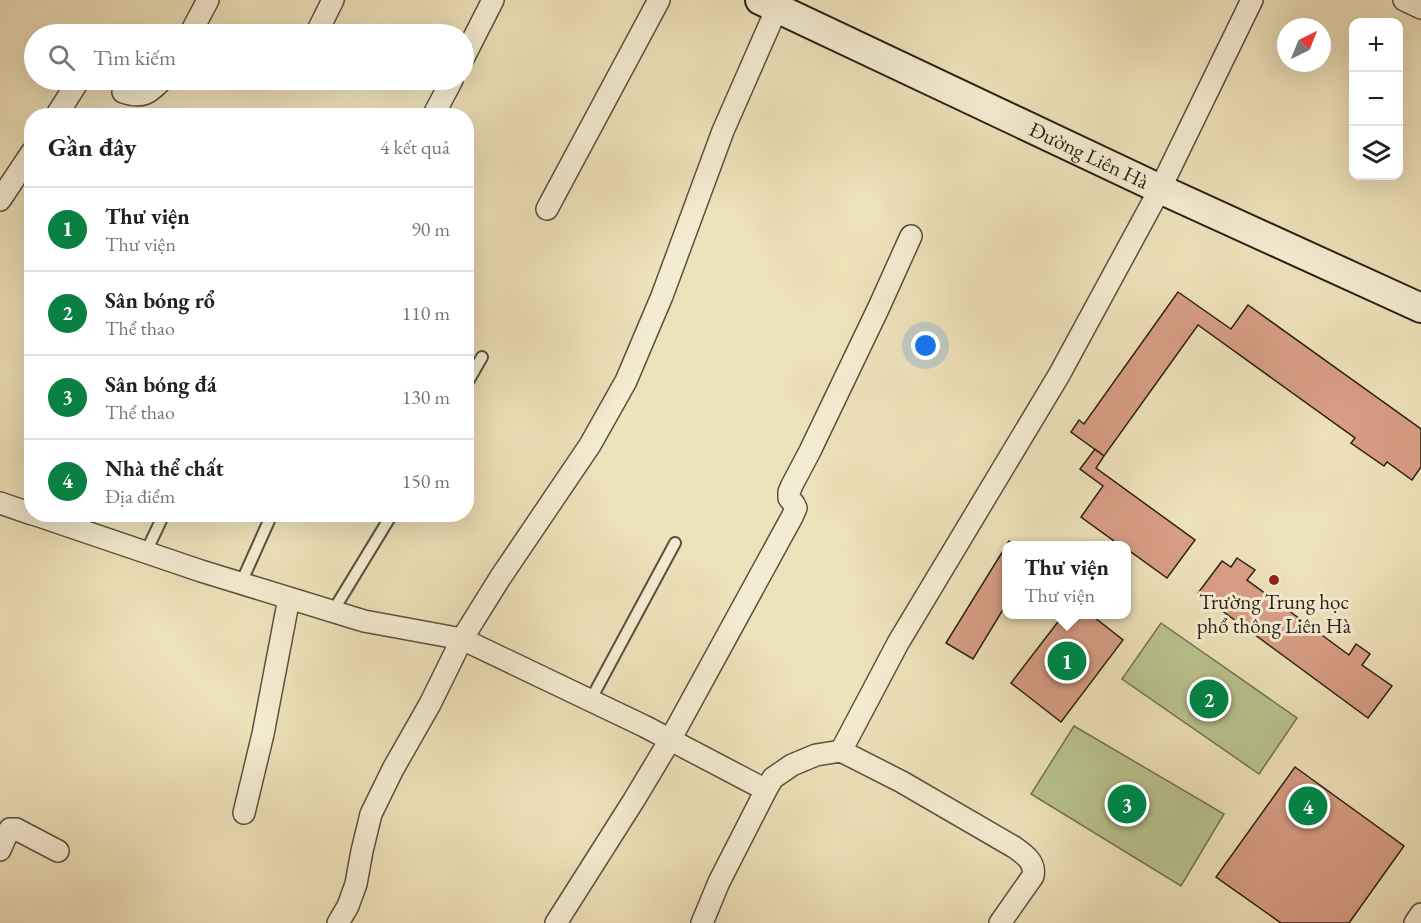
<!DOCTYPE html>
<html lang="vi">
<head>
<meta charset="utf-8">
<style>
  :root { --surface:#fff; --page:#f6f6f6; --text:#222; --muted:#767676; --line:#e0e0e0; --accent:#0b8043 }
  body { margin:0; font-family:"EB Garamond",serif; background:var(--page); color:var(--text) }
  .controls { position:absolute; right:18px; top:18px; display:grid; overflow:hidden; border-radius:12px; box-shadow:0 6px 24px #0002 }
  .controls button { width:54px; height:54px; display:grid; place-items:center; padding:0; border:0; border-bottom:2px solid var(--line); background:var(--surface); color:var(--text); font:30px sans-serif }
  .compass { position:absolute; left:1277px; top:18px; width:54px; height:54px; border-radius:50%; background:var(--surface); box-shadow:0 6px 24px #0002; rotate:43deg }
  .you { position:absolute; left:926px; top:346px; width:21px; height:21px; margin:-15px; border:4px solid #fff; border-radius:50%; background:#1a73e8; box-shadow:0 0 0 9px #1a73e833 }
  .badge { display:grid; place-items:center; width:39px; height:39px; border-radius:50%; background:var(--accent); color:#fff; font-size:20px; font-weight:700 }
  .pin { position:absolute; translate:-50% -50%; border:3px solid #fff; box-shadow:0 2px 6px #0006 }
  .popup { position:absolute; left:1002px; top:541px; width:129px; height:78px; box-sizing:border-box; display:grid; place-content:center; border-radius:12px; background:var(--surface); filter:drop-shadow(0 2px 4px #0005); font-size:20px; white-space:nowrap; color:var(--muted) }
  .popup b { font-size:22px; color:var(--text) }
  .popup::after { content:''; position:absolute; left:50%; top:100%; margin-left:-12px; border:12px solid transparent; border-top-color:var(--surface) }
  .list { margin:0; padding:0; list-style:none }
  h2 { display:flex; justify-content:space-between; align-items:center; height:78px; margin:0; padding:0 24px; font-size:26px }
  h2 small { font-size:20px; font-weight:400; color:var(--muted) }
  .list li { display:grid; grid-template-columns:39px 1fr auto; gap:18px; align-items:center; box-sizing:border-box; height:84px; padding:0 24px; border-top:2px solid var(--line) }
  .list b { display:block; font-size:22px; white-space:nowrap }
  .list p { margin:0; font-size:20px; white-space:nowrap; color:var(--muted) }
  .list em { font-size:20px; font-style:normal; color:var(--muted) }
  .icon { flex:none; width:33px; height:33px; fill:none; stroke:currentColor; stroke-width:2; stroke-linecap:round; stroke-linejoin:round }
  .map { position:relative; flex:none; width:1421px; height:923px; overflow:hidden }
  .search { position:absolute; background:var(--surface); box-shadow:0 6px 24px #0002; left:24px; top:24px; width:450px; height:66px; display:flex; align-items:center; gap:15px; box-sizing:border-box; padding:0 21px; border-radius:33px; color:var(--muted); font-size:22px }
  .panel { position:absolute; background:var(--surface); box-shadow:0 6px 24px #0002; left:24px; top:108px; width:450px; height:414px; border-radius:24px }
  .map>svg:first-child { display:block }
  .grass { fill:#b9c38f; stroke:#707153; stroke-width:1.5 }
  .building { fill:#d89e86; stroke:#281f17; stroke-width:1.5 }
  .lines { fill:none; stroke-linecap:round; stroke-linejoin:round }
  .lane-casing { stroke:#5a5040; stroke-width:14 }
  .street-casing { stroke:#5a5040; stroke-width:24 }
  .secondary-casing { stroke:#281f17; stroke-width:32 }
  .lane { stroke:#f4ecd2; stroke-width:10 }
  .street { stroke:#f4ecd2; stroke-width:21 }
  .secondary { stroke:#f4ecd2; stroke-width:28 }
  .poi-dot { fill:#8f2418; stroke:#f4ecd2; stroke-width:2 }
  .labels { text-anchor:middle; stroke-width:6; stroke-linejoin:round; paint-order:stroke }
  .street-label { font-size:21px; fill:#281f17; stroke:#f4ecd2 }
  .poi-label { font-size:21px; fill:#281f17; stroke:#f4ecd2 }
</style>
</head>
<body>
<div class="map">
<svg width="1421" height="923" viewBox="0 0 1421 923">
  <rect width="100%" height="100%" fill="#eee2ba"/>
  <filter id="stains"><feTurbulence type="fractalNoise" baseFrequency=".00333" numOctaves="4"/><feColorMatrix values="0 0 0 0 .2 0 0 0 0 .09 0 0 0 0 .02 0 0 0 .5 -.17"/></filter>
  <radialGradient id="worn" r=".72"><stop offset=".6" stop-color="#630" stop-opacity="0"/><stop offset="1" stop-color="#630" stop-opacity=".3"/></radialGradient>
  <path class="grass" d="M1161,623L1297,718L1259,774L1122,679Z
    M1074,726L1224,814L1181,886L1031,794Z"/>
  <path class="building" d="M1178,292L1231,329L1248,305L1421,429V467L1412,480L1387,462L1384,466L1351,443L1355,438L1198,325L1104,456L1071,432L1079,420L1084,424Z
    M1095,449L1104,456L1096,468L1195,540L1167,578L1127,549V546H1121L1081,517L1103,486L1080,469Z
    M1009,541L1016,546H1007V603L973,659L946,643Z
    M1237,558L1255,570L1247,580L1349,655L1356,644L1370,654L1362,665L1392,686L1368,718L1198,593L1222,561L1231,567Z
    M1064,614H1090L1123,640L1061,722L1011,683Z
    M1295,767L1404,846L1349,923H1281L1216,877Z"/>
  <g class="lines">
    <g class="lane-casing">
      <path id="lane" d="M466,385L482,357
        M146,552L164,514
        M241,583L272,514
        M333,611L392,514
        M590,701L675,543"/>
    </g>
    <g class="street-casing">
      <path id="street" d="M1404,0L1421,8
        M190,34L208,0
        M316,34L333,0
        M464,57L493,0
        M123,92C143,99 149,93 162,80
        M56,116L79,80
        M433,116L452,80
        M0,200L32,152
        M547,209L659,0
        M0,503L32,514
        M33,514L201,571L364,621L462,639L644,726L766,790
        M841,751L898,643L1059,375L1160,189L1252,0
        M244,813L263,734L289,598
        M0,850L8,832L10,829H16L58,851
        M338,923L348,906L356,884L362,851L371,814L393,769L430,704L462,639L500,578L590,445L626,381L662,296L723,131L777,8
        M556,923L634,800L670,740L792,517L796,508L794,504L789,498V492L792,485L810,451L879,307L911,236
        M702,923L719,882L766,790L773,778L792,765L816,755L841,751L902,782L1014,847C1024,854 1036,862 1033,876L1000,923
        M1415,923L1421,914"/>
    </g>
    <g class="secondary-casing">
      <g id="secondary">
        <path id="s1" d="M760,0L1160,189L1421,308"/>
      </g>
    </g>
    <use href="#lane" class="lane"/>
    <use href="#street" class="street"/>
    <use href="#secondary" class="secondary"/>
  </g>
  <circle class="poi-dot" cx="1274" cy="580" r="6"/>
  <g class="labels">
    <g class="street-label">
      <text dy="7" stroke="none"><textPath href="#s1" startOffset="364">Đường Liên Hà</textPath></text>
    </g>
    <g class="poi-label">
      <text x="1274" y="609">Trường Trung học<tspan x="1274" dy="24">phổ thông Liên Hà</tspan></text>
    </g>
  </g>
  <rect width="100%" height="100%" filter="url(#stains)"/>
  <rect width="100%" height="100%" fill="url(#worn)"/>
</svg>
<div class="controls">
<button>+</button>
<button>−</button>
<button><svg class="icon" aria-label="layers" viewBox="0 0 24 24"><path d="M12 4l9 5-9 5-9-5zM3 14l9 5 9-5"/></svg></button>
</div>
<svg class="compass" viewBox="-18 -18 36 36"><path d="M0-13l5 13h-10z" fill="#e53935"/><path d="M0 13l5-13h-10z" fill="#767676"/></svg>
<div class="you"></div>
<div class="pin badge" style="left:1067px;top:661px">1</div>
<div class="popup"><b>Thư viện</b>Thư viện</div>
<div class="pin badge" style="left:1209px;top:699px">2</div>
<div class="pin badge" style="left:1127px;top:804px">3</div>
<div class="pin badge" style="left:1308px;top:806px">4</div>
<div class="search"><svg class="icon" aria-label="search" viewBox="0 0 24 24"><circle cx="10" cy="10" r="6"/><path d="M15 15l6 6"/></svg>Tìm kiếm</div>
<section class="panel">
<h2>Gần đây<small>4 kết quả</small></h2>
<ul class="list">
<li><span class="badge">1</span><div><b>Thư viện</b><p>Thư viện</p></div><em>90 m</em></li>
<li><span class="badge">2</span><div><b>Sân bóng rổ</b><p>Thể thao</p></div><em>110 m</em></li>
<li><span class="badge">3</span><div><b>Sân bóng đá</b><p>Thể thao</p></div><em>130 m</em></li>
<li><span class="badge">4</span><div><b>Nhà thể chất</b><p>Địa điểm</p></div><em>150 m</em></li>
</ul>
</section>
</div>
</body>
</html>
